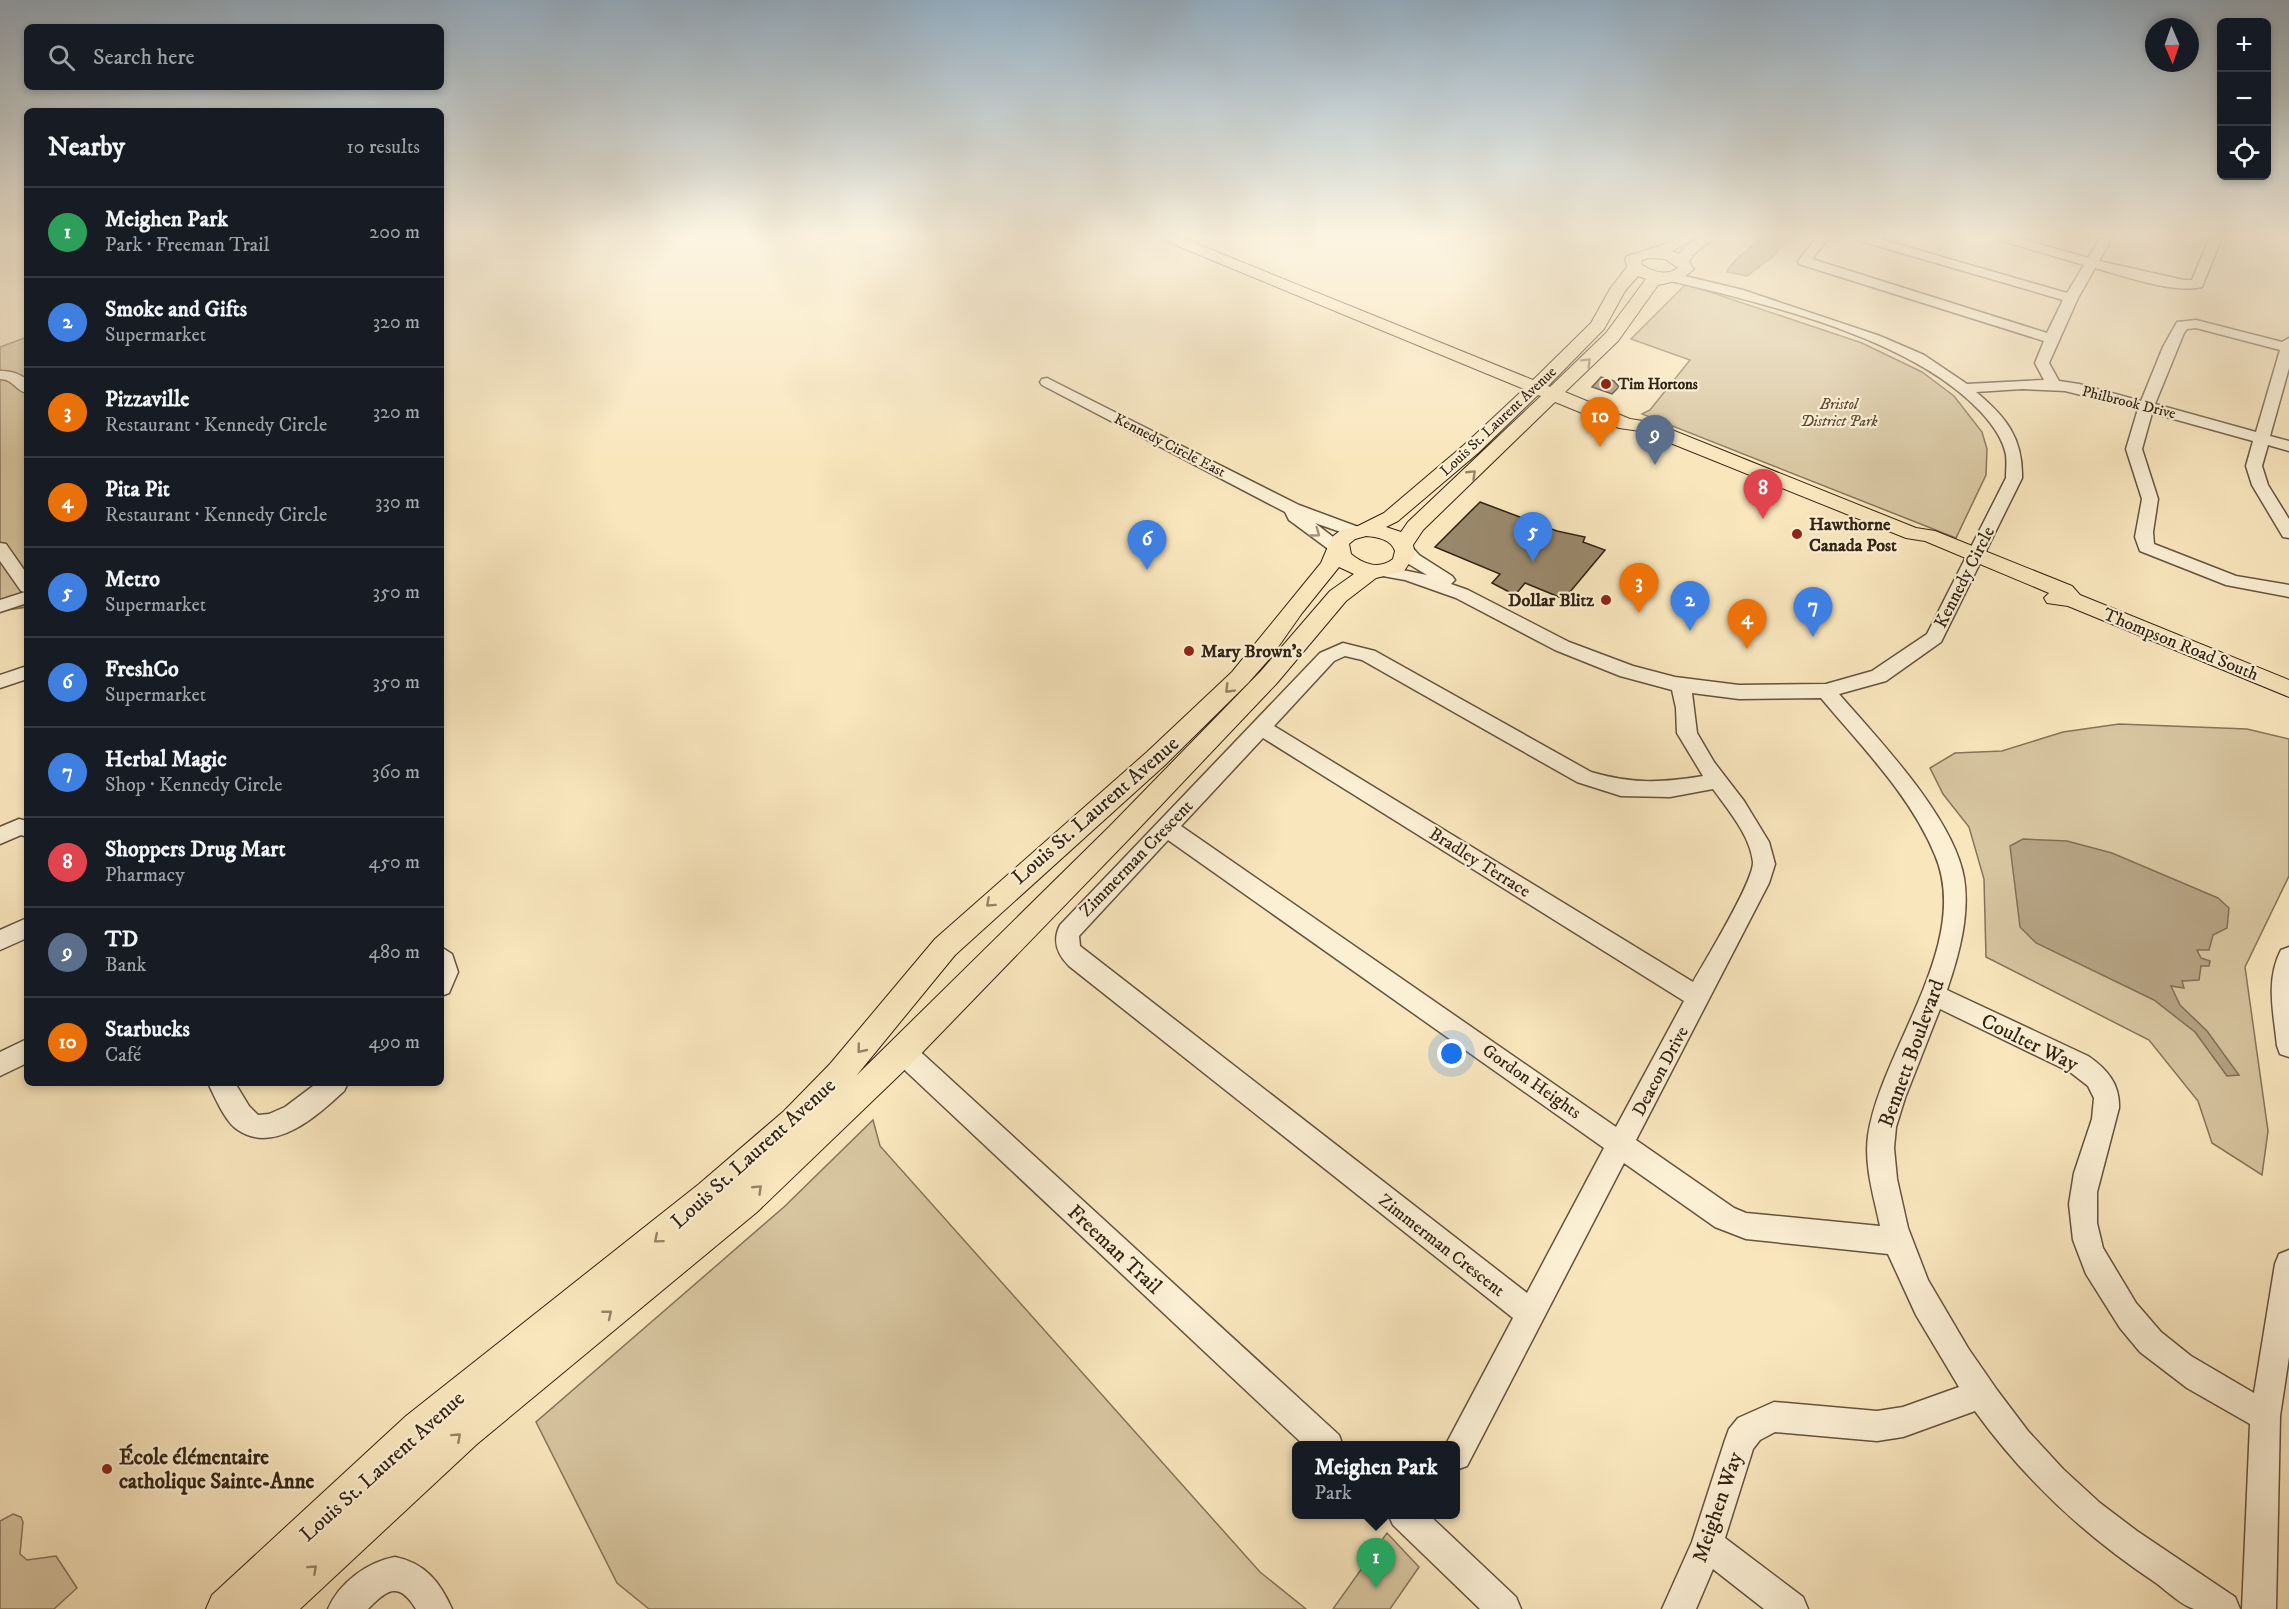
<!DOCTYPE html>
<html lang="en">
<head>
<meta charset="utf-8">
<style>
  :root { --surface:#171b24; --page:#242831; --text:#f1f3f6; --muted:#9ea1a6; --line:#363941; --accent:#c59692 }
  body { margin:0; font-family:"IM FELL DW Pica",serif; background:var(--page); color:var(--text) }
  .controls { position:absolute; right:18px; top:18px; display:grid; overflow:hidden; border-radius:9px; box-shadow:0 3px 9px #0003 }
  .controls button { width:54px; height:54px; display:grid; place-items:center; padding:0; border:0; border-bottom:2px solid var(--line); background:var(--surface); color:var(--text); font:30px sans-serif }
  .compass { position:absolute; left:2145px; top:18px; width:54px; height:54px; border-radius:50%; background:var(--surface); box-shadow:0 3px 9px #0003; rotate:178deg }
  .you { position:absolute; left:1452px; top:1054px; width:21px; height:21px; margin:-15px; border:4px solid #fff; border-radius:50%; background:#1a73e8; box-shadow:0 0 0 9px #1a73e833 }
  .badge { display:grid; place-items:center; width:39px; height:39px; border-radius:50%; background:var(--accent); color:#fff; font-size:20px; font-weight:700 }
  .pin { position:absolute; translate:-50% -50px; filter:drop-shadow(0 2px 3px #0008) }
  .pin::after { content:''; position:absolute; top:32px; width:21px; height:18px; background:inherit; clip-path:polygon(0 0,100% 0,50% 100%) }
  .popup { position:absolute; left:1292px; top:1441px; width:168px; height:78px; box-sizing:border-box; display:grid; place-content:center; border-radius:9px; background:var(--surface); filter:drop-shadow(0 2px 4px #0005); font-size:20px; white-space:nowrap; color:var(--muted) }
  .popup b { font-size:22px; color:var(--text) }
  .popup::after { content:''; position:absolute; left:50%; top:100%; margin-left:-12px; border:12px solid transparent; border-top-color:var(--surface) }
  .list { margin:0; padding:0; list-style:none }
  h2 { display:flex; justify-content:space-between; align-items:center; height:78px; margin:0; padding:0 24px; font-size:26px }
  h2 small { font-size:20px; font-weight:400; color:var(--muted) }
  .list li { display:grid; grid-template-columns:39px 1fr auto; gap:18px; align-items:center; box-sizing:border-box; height:90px; padding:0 24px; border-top:2px solid var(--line) }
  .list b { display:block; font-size:22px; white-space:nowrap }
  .list p { margin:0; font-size:20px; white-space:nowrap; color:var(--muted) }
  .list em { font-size:20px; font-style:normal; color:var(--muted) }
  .icon { flex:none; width:33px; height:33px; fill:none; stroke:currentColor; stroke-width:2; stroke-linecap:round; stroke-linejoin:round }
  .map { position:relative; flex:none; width:2289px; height:1609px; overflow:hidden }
  .search { position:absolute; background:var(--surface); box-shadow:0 3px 9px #0003; left:24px; top:24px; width:420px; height:66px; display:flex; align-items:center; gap:15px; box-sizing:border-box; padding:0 21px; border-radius:9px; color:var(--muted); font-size:22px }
  .panel { position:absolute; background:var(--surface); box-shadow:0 3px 9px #0003; left:24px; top:108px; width:420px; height:978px; border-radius:9px }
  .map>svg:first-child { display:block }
  .green { fill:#d7c5a0; stroke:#85745a; stroke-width:1.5 }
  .water { fill:#b6a383; stroke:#826f56; stroke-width:1.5 }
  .building { fill:#9a886b; stroke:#332213; stroke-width:1.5 }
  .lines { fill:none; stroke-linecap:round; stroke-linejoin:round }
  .minor-casing { stroke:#64533e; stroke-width:3 }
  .major-casing { stroke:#332213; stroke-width:2 }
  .minor { fill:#fbefd4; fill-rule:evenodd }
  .major { fill:#f9e6bd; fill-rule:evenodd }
  .oneway { stroke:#968468 }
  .oneway2 { stroke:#a1937d }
  .poi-dot { fill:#8f2418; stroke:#fbefd4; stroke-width:2 }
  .labels { text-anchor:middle; stroke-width:4.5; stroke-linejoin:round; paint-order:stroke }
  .far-poi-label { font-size:15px; font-weight:bold; fill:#332213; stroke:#fbefd4; text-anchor:start }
  .far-street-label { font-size:15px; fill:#332213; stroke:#fbefd4 }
  .far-park-label { font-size:15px; font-style:italic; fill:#5c4b36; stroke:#fbefd4 }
  .poi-label { font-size:18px; font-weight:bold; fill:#332213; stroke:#fbefd4; text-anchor:start }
  .street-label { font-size:18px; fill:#332213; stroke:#fbefd4 }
  .near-street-label { font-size:21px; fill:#332213; stroke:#fbefd4 }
  .near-poi-label { font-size:21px; font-weight:bold; fill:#332213; stroke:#fbefd4; text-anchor:start }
</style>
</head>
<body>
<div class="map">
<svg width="2289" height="1609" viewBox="0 0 2289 1609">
  <rect width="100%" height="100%" fill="#f9e6bd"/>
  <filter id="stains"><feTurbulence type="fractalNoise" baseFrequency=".00333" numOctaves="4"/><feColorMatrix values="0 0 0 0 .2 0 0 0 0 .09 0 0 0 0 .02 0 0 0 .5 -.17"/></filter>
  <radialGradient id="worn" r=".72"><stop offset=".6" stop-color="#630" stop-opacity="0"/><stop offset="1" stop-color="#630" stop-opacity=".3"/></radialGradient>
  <path class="green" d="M1686,284L1862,343L1922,372L1954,396L1982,432L1987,449L1986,475L1956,538L1642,414L1650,410L1690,360L1631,339Z
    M27,337V607L0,611V347Z
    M2119,724L2247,729L2289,739V876L2245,967L2268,1131L2262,1175L2212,1143L2198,1101L2149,1040L1986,957L1984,879L1969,827L1943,794L1930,768L1955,753L2002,751L2063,732Z
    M873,1120L880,1146L1260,1572L1306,1609H649L617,1583L536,1422L784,1207Z
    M13,1514L21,1517L23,1522L20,1554L27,1560L56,1556L77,1588L54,1609H0V1521Z
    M1387,1533L1419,1567L1390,1609H1333Z"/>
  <path class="water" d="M1761,237H1790L1772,257L1747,276L1727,272C1733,258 1751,249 1761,237Z
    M2023,839L2067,841L2112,853L2218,898L2229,908L2227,928L2213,935L2209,950H2197L2201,958L2210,961L2209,966H2201L2199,980L2182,981L2184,988L2171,986L2180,1005L2207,1031L2239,1075L2227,1076L2195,1032L2154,1000L2036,943L2020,927L2010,846Z"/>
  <path class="building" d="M1601,377L1614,381L1619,387L1612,394L1592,387Z
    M1480,502L1557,531L1585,537L1583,542L1605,550L1564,599L1525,583L1515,595L1492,583L1500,574L1435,547Z"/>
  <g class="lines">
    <g class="minor-casing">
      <path id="minor" d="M1190,237H1204L1195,243L1191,242Z
        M1817,237H1829L1812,259L2047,333L2063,300L1857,240L1855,237H1873L2067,293L2084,265L1999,240L1997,237H2015L2088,258L2101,237H2113L2099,261L2184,280H2192L2210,237H2222L2202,287C2173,294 2124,276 2095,268L2078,298L2049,363L2059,381L2079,384L2141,401L2163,347L2177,322L2196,320L2282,342L2289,338V368L2270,436L2289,441V451L2268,445L2262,466L2268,485L2289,519V538L2283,537L2252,485L2246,466L2253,441L2152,413L2142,449L2158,499L2153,532L2154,544L2236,576L2289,585V597L2226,585L2140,551L2135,537L2142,499L2126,449L2138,409L2065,391L2022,389L1976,392C2006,417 2023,438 2022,478L1941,642L1886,681L1839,694C1879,740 1954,818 1964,878C1970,915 1959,955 1947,990L2088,1056C2107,1069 2120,1084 2119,1108L2097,1192V1223L2103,1248L2136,1303L2161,1332L2191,1356L2254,1393L2275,1264L2279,1254L2289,1250V1357L2280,1416L2276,1609H2242L2250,1424L2187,1388L2140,1352L2120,1328L2086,1274L2073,1240L2069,1204L2074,1173L2092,1119L2094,1098L2088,1086L2070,1072L1940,1009L1905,1098L1896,1127L1894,1148L1897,1179L1908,1228L1928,1280L1968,1348L1997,1390L2028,1431L2063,1469L2100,1503L2137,1531L2235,1597L2240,1609C2228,1609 2204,1609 2194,1609C2181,1605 2167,1591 2156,1583C2085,1536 2025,1480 1975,1411L1903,1437L1877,1441L1775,1432L1760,1440L1753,1449L1725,1538L1803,1597L1808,1609H1764L1713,1569L1696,1609H1662L1692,1542L1725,1440L1729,1429L1738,1418L1774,1402L1877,1411L1903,1407L1959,1387L1916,1315L1888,1254L1746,1239L1715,1227L1624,1163L1467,1466L1456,1470V1446H1445L1513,1318L1069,966C1057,954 1052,941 1060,925L1320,653L1343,643L1375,651L1591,772C1632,784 1661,783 1703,776L1677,733L1676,708L1672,690L1620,676L1555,650L1456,598L1405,580L1377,575L1374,571L1377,567L1383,566L1427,575L1407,563L1397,551L1400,547H1412L1419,555L1452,576L1455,580L1451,584L1468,590L1569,642L1633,666L1675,677L1739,685L1826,684L1872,671L1927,634L2006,478C2006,471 2007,462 2006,455C2003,439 1992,424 1981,412C1911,337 1765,304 1667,280L1665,277L1672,273L1743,290L1880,336L1924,355L1967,384L2044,380L2035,363L2044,341L1799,264L1798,261ZM2196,328L2280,350L2256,432L2155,404L2184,333L2187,329ZM1345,656L1362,660L1577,782L1621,796L1670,797L1713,789C1728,810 1750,835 1753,862C1754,881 1705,961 1693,982L1274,726L1334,661ZM1692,693L1739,699L1821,698C1861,746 1911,796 1935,855C1973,944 1880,1051 1868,1136C1864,1166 1874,1197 1880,1226L1746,1213L1734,1208L1636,1140L1769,883L1775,864L1769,842L1744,801L1714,762L1697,733ZM1263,738L1684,1001L1616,1127L1181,826ZM1168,840L1604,1148L1527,1293L1080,946L1079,936Z
        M0,371C10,371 19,373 27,380V393C16,391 13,379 0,379Z
        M1047,378L1299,505L1361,528L1363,532L1361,536L1355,537L1315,523L1346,547L1343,551H1331L1289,520L1285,512L1042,385L1040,382L1042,379Z
        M0,543L6,544L27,574V603L0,612V600L25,592L21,591L0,561Z
        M27,666V679L0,688V675Z
        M19,819L27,821V837L21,835L0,844V827Z
        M27,918V938L0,950V930Z
        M441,947L452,954L458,972L449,993L441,996Z
        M2289,947V1057L2280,1054L2277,1046C2274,1014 2265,981 2281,950Z
        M27,1039V1063L0,1076V1052Z
        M903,1041L912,1044L1339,1435L1343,1446H1305L894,1060L891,1052L894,1044Z
        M208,1083H235L249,1106L258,1115L269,1114L285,1107L317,1083H348L344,1091C318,1115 275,1155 238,1130C225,1122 215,1097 208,1083Z
        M1388,1514H1428L1516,1597L1521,1609H1480L1393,1525Z
        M395,1557C425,1563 440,1582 452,1609H416C399,1581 387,1589 368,1609H328C339,1583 367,1562 395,1557Z"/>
    </g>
    <g class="major-casing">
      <path id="major" d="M1161,237H1180L1533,380L1591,323L1610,289L1627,267L1625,259L1627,256L1668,243L1677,237H1694L1692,240L1672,251L1679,254C1689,240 1700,237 1716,237L1694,254L1689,262L1694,269L1681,280L1658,285L1618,341L1565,392L1630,419L1650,422L1672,430L1916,528L1935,531L2072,586L2080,595L2289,680V697L2068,606L2047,603L2044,598L2049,593L1925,541L1906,538L1658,438L1640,431L1619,428L1555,402L1423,530L1413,545L1415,555L1404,571L1376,578L1346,601L1277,683L1128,840L914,1061L757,1212L477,1444L300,1609H206L212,1595L406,1416L699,1184L784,1111L830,1064L935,939L1147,752L1232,672L1321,563L1332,537L1341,530L1358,526L1384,513L1464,445L1524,389L1163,240ZM1647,258L1665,259L1678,268C1666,276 1654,272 1642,265L1641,261ZM1638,276L1646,279L1606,333L1550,387L1548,386L1604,329L1625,291ZM1538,395L1541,396L1408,522L1401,532L1386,527L1398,521L1478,453ZM1366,536C1377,537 1391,539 1395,551L1393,559C1379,570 1363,564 1351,554L1349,544L1355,539ZM1339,567L1354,574L1330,591L1261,671L1110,826L856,1076L955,955L1165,765L1248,683L1271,657L1302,613Z"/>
    </g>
    <use href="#minor" class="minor"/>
    <use href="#major" class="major"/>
  </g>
  <defs><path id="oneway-chevron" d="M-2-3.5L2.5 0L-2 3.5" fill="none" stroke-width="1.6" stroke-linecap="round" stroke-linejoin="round" transform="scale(1.5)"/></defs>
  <g class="oneway">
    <use href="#oneway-chevron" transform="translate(1587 362) rotate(-45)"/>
    <use href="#oneway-chevron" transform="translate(1472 474) rotate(-44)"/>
    <use href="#oneway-chevron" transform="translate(1229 689) rotate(134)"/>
    <use href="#oneway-chevron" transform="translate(990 903) rotate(138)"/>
    <use href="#oneway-chevron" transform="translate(861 1049) rotate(129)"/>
    <use href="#oneway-chevron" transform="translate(758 1189) rotate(-44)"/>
    <use href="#oneway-chevron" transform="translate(658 1239) rotate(140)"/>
    <use href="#oneway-chevron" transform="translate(608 1314) rotate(-39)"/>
    <use href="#oneway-chevron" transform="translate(457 1437) rotate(-42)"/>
    <use href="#oneway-chevron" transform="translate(313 1569) rotate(-42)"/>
  </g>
  <use class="oneway2" href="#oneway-chevron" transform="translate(1316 533) rotate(36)"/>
  <linearGradient id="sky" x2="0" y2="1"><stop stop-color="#94adc0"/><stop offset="0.51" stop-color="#fcf4e1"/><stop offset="1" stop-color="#fcf4e1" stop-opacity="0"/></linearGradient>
  <rect width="2289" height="462" fill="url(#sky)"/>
  <g class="poi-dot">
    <circle cx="1606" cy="384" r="6"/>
    <circle cx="1797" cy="534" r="6"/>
    <circle cx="1606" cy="600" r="6"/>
    <circle cx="1189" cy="651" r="6"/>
    <circle cx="107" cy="1469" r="6"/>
  </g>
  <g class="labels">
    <g class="far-poi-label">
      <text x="1618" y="389">Tim Hortons</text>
    </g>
    <g class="far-street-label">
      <text transform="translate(2129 402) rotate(14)" y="5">Philbrook Drive</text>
      <text transform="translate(1498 421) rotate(-43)" y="5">Louis St. Laurent Avenue</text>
      <text transform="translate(1170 445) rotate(27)" y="5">Kennedy Circle East</text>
    </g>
    <g class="far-park-label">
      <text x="1839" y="409">Bristol<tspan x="1839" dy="17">District Park</tspan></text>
    </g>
    <g class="poi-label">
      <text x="1809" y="530">Hawthorne<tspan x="1809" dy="21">Canada Post</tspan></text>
      <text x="1594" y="606" text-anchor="end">Dollar Blitz</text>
      <text x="1201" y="657">Mary Brown's</text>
    </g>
    <g class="street-label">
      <text transform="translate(1964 577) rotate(-63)" y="6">Kennedy Circle</text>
      <text transform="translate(2181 644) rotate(22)" y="6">Thompson Road South</text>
      <text transform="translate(1136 858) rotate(-46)" y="6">Zimmerman Crescent</text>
      <text transform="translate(1480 862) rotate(32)" y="6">Bradley Terrace</text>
      <text transform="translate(1660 1071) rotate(-62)" y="6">Deacon Drive</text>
      <text transform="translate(1532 1081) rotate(35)" y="6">Gordon Heights</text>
      <text transform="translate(1442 1245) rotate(38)" y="6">Zimmerman Crescent</text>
    </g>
    <g class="near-street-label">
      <text transform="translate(1095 810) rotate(-41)" y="7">Louis St. Laurent Avenue</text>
      <text transform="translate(2030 1042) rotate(26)" y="7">Coulter Way</text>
      <text transform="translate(1911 1053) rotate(-70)" y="7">Bennett Boulevard</text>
      <text transform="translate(753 1153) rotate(-42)" y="7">Louis St. Laurent Avenue</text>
      <text transform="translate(1115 1249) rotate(43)" y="7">Freeman Trail</text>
      <text transform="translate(382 1466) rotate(-42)" y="7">Louis St. Laurent Avenue</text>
      <text transform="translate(1717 1507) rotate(-71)" y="7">Meighen Way</text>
    </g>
    <g class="near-poi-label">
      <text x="119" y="1464">École élémentaire<tspan x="119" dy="24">catholique Sainte-Anne</tspan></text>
    </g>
  </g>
  <rect width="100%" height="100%" filter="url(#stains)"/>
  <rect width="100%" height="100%" fill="url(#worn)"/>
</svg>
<div class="controls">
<button>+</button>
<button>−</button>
<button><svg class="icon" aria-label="locate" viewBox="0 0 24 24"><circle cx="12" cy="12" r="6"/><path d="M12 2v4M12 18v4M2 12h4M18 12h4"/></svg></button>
</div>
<svg class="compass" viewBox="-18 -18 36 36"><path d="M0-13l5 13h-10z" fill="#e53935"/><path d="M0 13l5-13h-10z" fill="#9ea1a6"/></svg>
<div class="you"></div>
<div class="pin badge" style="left:1376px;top:1588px;background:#2e9e5b">1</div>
<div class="popup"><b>Meighen Park</b>Park</div>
<div class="pin badge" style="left:1690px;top:631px;background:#3f7fe0">2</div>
<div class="pin badge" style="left:1639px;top:613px;background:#e8710a">3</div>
<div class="pin badge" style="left:1747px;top:649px;background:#e8710a">4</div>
<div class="pin badge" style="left:1533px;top:562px;background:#3f7fe0">5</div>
<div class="pin badge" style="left:1147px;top:570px;background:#3f7fe0">6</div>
<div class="pin badge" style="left:1813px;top:637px;background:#3f7fe0">7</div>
<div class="pin badge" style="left:1763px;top:519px;background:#e0444e">8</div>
<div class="pin badge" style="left:1655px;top:465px;background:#5c6f8a">9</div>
<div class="pin badge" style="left:1600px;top:447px;background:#e8710a">10</div>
<div class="search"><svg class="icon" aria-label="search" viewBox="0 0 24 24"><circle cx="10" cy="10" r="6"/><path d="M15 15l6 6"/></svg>Search here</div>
<section class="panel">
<h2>Nearby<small>10 results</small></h2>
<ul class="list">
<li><span class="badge" style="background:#2e9e5b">1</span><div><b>Meighen Park</b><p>Park · Freeman Trail</p></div><em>200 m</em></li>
<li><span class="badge" style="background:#3f7fe0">2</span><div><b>Smoke and Gifts</b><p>Supermarket</p></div><em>320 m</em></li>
<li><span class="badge" style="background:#e8710a">3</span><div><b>Pizzaville</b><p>Restaurant · Kennedy Circle</p></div><em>320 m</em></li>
<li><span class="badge" style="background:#e8710a">4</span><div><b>Pita Pit</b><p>Restaurant · Kennedy Circle</p></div><em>330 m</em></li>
<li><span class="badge" style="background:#3f7fe0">5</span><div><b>Metro</b><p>Supermarket</p></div><em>350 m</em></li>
<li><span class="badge" style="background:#3f7fe0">6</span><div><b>FreshCo</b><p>Supermarket</p></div><em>350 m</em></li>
<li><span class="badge" style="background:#3f7fe0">7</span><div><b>Herbal Magic</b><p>Shop · Kennedy Circle</p></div><em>360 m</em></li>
<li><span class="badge" style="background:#e0444e">8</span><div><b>Shoppers Drug Mart</b><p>Pharmacy</p></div><em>450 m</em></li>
<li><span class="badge" style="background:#5c6f8a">9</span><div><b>TD</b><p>Bank</p></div><em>480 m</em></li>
<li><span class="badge" style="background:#e8710a">10</span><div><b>Starbucks</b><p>Café</p></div><em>490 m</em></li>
</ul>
</section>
</div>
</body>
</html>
